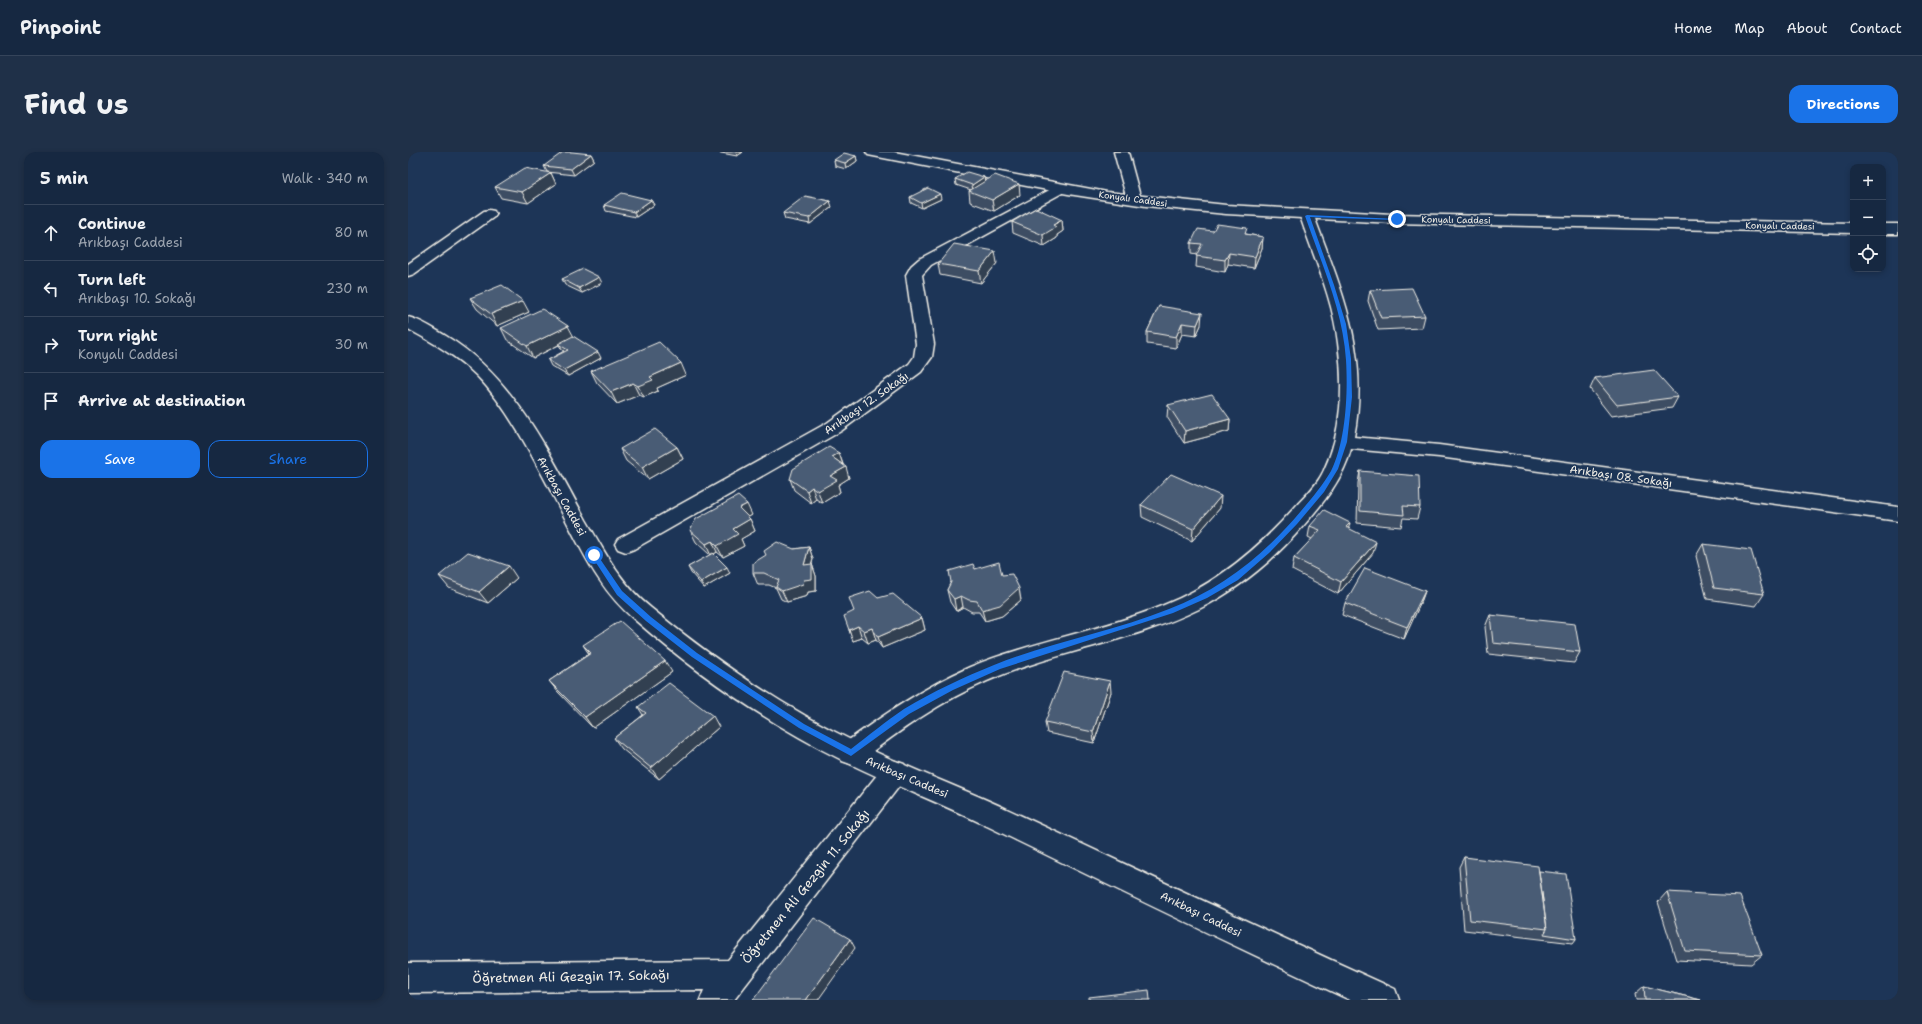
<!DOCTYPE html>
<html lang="en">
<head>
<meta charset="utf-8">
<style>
  :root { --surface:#162841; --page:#1f3048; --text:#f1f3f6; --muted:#9ea6b1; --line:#35445a; --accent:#1a73e8 }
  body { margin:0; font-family:"Shantell Sans",sans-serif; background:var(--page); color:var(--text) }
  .controls { position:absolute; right:12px; top:12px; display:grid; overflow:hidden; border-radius:8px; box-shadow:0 2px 6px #0003 }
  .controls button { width:36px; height:36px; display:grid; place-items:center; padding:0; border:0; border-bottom:1px solid var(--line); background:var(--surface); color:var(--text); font:20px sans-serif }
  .stop { position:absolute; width:12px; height:12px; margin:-9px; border:3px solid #1a73e8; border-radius:50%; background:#fff }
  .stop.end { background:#1a73e8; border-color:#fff; box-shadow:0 1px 4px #0008 }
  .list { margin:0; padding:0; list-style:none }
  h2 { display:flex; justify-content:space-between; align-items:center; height:52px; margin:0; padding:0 16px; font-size:17px }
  h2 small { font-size:13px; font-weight:400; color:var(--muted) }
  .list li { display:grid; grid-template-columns:26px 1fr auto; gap:12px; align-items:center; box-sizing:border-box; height:56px; padding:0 16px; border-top:1px solid var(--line) }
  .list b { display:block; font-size:15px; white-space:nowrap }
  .list p { margin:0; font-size:13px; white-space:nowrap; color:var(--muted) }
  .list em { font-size:13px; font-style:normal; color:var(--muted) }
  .actions { display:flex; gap:8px; padding:12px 16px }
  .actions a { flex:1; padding:9px 0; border:1px solid var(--accent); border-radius:12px; text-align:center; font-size:14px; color:var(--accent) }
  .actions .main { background:var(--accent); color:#fff }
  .icon { flex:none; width:22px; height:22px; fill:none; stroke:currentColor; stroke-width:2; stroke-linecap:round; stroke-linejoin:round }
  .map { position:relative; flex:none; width:1490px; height:848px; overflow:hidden; border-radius:12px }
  header { display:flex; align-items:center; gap:24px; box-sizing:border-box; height:56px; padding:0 20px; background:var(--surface); border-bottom:1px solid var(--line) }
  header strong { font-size:19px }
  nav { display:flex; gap:22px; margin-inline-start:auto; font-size:14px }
  .intro { display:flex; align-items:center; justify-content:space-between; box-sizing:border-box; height:96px; padding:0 24px }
  h1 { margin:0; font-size:28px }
  .button { padding:10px 18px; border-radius:12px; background:var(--accent); color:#fff; font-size:14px; font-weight:700 }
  main { display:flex; gap:24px; padding:0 24px }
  aside { flex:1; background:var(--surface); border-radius:12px; box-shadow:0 2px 6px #0003 }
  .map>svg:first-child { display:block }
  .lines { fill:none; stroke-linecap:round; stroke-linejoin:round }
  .street-casing { stroke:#f4f1e8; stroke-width:3 }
  .secondary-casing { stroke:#f4f1e8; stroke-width:3 }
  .street { fill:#1d3557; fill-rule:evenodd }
  .secondary { fill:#1d3557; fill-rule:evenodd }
  .wall { fill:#3e4e64; stroke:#f4f1e8 }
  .shaded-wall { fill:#324051; stroke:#f4f1e8 }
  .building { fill:#485b74; stroke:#f4f1e8 }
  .route { fill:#1a73e8 }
  .labels { text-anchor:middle; stroke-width:3; stroke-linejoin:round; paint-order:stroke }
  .far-street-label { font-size:9px; fill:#f4f1e8; stroke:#1d3557 }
  .street-label { font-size:11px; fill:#f4f1e8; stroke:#1d3557 }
  .near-street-label { font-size:13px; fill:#f4f1e8; stroke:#1d3557 }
</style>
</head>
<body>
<header>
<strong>Pinpoint</strong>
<nav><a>Home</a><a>Map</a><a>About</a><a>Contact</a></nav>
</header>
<div class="intro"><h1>Find us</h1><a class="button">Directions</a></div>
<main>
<aside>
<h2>5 min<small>Walk · 340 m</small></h2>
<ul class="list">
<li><svg class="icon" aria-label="ahead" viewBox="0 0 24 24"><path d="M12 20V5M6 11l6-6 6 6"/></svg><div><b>Continue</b><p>Arıkbaşı Caddesi</p></div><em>80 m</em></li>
<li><svg class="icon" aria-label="left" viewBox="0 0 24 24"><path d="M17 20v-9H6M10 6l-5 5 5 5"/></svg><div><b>Turn left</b><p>Arıkbaşı 10. Sokağı</p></div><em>230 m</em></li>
<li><svg class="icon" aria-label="right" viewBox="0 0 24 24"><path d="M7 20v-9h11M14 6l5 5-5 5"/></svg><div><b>Turn right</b><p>Konyalı Caddesi</p></div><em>30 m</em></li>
<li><svg class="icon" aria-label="arrive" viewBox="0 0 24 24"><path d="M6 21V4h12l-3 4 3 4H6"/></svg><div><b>Arrive at destination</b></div></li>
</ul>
<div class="actions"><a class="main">Save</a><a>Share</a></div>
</aside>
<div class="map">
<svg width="1490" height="848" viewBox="0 0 1490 848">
  <rect width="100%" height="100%" fill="#1d3557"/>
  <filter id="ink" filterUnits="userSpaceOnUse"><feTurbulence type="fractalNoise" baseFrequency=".025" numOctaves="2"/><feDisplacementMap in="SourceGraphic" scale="8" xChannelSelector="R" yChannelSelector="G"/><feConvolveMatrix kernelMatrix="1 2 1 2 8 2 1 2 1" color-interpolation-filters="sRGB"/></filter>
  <g filter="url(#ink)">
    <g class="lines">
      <g class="street-casing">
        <path id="street" d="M706,0H720L733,48L731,51H721L719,48Z
          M651,33L656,34L658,37L656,40L523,113L514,123L526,192L524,205L513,220L433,279L226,397L218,400L210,397L207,392L210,387L419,271L501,212L506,205L508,192L498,123L503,114L511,107Z
          M81,58L86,59L88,62L86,65L6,122L0,124V112L76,59Z
          M899,60L904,61L906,64C934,139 962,202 946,285L1031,293L1490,355V369L1031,305L943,297C935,327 916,350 896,373C867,407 831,437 791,457C724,490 648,499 579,529C533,549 492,578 452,609L443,612L434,609L430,601L434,593C474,564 516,535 562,515C625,489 693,479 756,453C809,432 851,396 888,354C898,343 910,332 916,318C934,280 936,233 930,191C925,147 906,106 892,64L894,61Z
          M487,609L496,612L500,620L496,628L326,848H292L296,838L0,841V811L320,808L478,612Z"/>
      </g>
      <g class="secondary-casing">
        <path id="secondary" d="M458,0H486L699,40L818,53L984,62L1445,71V81L984,71L818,62L738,54L660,42L465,4L460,3Z
          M1475,72H1490V82H1475Z
          M0,165C13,168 26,177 38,184C106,225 141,301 178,368C198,402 212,431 243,456C307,509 375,555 449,591C499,616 551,635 601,658C730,718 858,779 987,837L991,848H942C821,792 701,733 581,675C533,651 482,632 434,608C360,571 290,523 227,468C197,443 180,411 162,376C137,329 106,262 69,224C49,204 24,190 0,177Z"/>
      </g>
      <use href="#street" class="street"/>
      <use href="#secondary" class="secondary"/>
    </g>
    <path class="wall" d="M308,0H335L329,4Z
      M183,2L186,8L166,23L139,20L136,14Z
      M448,4L449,9L438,17L427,14L426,8Z
      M143,21L148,32L120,51L93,46L87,35Z
      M576,25L577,29L612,43L586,59L562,50L561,39L563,38L548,33L547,27Z
      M502,45L533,47L514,56L503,51Z
      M243,48L246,53L228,65L198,59L196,53Z
      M424,55L402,72L377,67L375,61Z
      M654,68L655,79L649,83V86L636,94L605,81L604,70Z
      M805,79L838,82L855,85L854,96L846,116L820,112L817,120L788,115L789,103L783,102V91Z
      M589,111L573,131L532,123L530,112Z
      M154,127L194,131L174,141L157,133Z
      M962,138L1017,164L1014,176L970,178L960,149Z
      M62,146L121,160L89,174L69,157Z
      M751,154L793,173L788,184L774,182L768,196L739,192V180Z
      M93,176L166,185L193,206L160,224L143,214L140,208L156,199L154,198L151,193L125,206L99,188Z
      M183,219L278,223L249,236L250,239L236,245L231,243L209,252L189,231Z
      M1187,226L1270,245L1264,256L1203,264L1182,237Z
      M760,253L822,267L821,279L776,291L759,265Z
      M269,295L275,307L240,327L218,309L212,297Z
      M431,301L435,312L441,326L430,333L432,340L414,351L408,347L403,351L386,338L382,327Z
      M952,319L1012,355L1009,367L995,366L993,375L949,371L950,331Z
      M733,353L812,356L784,389L734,365Z
      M344,363L340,365L342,367L347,379L333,387L336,394L315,405L309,400L306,402L322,421L296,436L283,421L280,415L302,403L288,390L282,378Z
      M902,374L941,376L965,401L930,442L884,418L886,406L904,387L900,385Z
      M1295,392L1356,442L1348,454L1299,447L1288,404Z
      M401,395L405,407L404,412L408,424V439L400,440L399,444L379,450L373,447L368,436L361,433H350L345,421L386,397Z
      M567,417L594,423L613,448L594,464L577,469L571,460H564L555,455L548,459L542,450L539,438L543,430Z
      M31,424L109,426L80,451L41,436Z
      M1017,439L1013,450L996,487L934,463L937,451Z
      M470,446L514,466L517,478L474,496L468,488L460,491L454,486L445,489L441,478L446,459Z
      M1082,463L1172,500L1166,511L1080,502L1077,475Z
      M175,493L264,520L185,576L150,540L141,529L181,502Z
      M703,540L686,591L639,581L637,570Z
      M230,555L311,575L251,627L214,597L206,586L235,563Z
      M1056,705L1131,719L1168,787L1165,791L1132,787L1056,778L1051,715Z
      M1259,740L1354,803L1343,812L1268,808L1250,750Z
      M1236,834L1293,848H1228L1227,842Z"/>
    <path class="shaded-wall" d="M328,0H335L329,4Z
      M183,2L186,8L166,23L163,17Z
      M448,4L449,9L438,17L437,11Z
      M143,21L148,32L120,51L114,40Z
      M576,25L577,31L565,39L564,33Z
      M611,32L612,43L586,59L584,48Z
      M532,42L533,47L514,56L513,51Z
      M243,48L246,53L228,65L226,60Z
      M422,49L424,55L402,72L401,66Z
      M654,68L655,79L649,83V86L636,94L635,83L645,73Z
      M855,85L854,96L846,116L847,105Z
      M587,99L589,111L573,131L571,119Z
      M821,101L820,112L817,120V108Z
      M191,125L194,131L174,141L171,136Z
      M115,149L121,160L89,174L83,162Z
      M794,161L793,173L788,184L789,173Z
      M774,171V182L768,196V185Z
      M160,174L166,185L125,206L119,194Z
      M190,200L193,206L160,224L156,218Z
      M273,211L278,223L249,236L250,239L236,245L230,234L242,225Z
      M225,231L231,243L209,252L203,240Z
      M822,267L821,279L776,291L777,279Z
      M269,295L275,307L240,327L234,315Z
      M431,301L435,313L424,305Z
      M438,315L441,326L430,333L432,340L414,351L410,339L422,324Z
      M404,335L408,347L403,351L399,339Z
      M813,344L812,356L784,389L785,377Z
      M339,352L344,363L336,368L331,356Z
      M342,367L347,379L333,387L336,394L315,405L309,394L325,377Z
      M942,371L939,382L938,375Z
      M304,389L309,400L303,404L298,392Z
      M968,390L965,401L930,442L933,430Z
      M401,395L405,407L400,425L396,413Z
      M404,412L408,424V439L400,440L399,444L379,450L374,439L396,428Z
      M101,414L109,426L80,451L71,440Z
      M319,415L322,421L296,436L293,430Z
      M611,436L613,448L594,464L577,469L574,458Z
      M1017,439L1013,450L996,487L999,475Z
      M553,444L555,455L548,459L546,447Z
      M514,466L517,478L474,496L470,485Z
      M450,474L454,486L445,489L441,478Z
      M464,476L468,488L460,491L456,479Z
      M257,509L264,520L185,576L177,565Z
      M702,529L703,540L686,591L685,580Z
      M305,564L311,575L251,627L243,616Z
      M442,787L447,796L410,848H398Z"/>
    <path class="building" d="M155,0H164L183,2L163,17L136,14Z
      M436,1L448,4L437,11L426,8Z
      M117,16L143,21L114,40L87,35Z
      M559,20L576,25L564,33L547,27Z
      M587,23L611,32L584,48L561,39Z
      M520,36L532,42L513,51L502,45Z
      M214,41L243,48L226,60L196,53Z
      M397,44L422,49L401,66L375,61Z
      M628,56L654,68L645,73L648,75L635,83L604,70Z
      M809,72L839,76L837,82L855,85L847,105L821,101L817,108L788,104L794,92L783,91L790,77L805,79Z
      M546,92L587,99L571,119L530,112Z
      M175,117L191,125L171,136L154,127Z
      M94,133L115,149L83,162L62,146Z
      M1004,136L1017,164L973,166L962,138Z
      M751,154L794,161L789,173L774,171L768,185L739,180Z
      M134,157L160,174L119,194L93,176Z
      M165,184L190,200L156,218L140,208L160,198L150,192Z
      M251,190L273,211L242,225L245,228L230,234L225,231L203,240L183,219Z
      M1246,218L1270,245L1209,253L1187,226Z
      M804,242L822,267L777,279L760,253Z
      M247,277L269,295L234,315L212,297Z
      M421,295L431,301L424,305L438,315L422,324L429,328L410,339L404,335L399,339L382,327L385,317Z
      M952,319L1011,324L1012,355L995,354L996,363L952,359Z
      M763,322L813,344L785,377L733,353Z
      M330,344L339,352L331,356L342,367L325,377L330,382L309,394L304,389L298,392L282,378L288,367Z
      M916,358L942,371L938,375L968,390L933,430L886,406L912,378L902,374Z
      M369,390L386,397L401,395L396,413L404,412V427L396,428L395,432L374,439L368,435L371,428L356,421H345V411L358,403L356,399Z
      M1295,392L1343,398L1356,442L1306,436Z
      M60,400L101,414L71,440L31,424Z
      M305,401L319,415L293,430L280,415Z
      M591,410L594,423L604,422L611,436L592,453L574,458L569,449L561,448L553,444L546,447L539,438L543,430L541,419L565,412L567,417Z
      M957,416L1017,439L999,475L937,451Z
      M462,439L470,446L485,442L514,466L470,485L464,476L456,479L450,474L441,478L436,464L446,459L441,446Z
      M1082,463L1167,472L1172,500L1085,491Z
      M212,469L257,509L177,565L141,529L183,501L175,493Z
      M656,520L702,529L685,580L637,570Z
      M261,531L305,564L243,616L206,586L238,561L230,555Z
      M1056,705L1130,714L1139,777L1062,768Z
      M1131,719L1158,722L1168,787L1136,782L1139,777Z
      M1259,740L1332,744L1354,803L1277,799Z
      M406,766L442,787L398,848H345Z
      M1236,834L1293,848H1237Z
      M741,838L742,848H681V845Z"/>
  </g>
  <path class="route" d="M899,63L991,67L989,68L902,65L926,133L938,172L943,207L944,245L939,290L930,317L916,340L889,372L861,401L830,428L799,446L765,461L592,517L545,538L501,562L443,604L391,576L284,505L238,469L209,443L183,403L188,401L214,439L243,465L289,501L396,572L443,597C460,584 478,569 496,557C524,540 556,525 586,513C643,490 704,480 761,457C814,437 857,402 893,359C904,346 915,333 923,319C938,289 940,241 938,208C935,159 913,110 897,64Z"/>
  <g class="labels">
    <g class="far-street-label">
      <text transform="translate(725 47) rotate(8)" y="3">Konyalı Caddesi</text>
      <text transform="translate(1048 68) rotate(1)" y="3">Konyalı Caddesi</text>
      <text transform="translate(1372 74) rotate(1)" y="3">Konyalı Caddesi</text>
    </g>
    <g class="street-label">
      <text transform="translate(458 251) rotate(-35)" y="4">Arıkbaşı 12. Sokağı</text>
      <text transform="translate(1213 324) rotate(8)" y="4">Arıkbaşı 08. Sokağı</text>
      <text transform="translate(154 344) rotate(61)" y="4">Arıkbaşı Caddesi</text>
      <text transform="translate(499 625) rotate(23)" y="4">Arıkbaşı Caddesi</text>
      <text transform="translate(793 762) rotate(26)" y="4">Arıkbaşı Caddesi</text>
    </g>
    <g class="near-street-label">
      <text transform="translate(397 734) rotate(-51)" y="5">Öğretmen Ali Gezgin 11. Sokağı</text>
      <text transform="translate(163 824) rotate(-1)" y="5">Öğretmen Ali Gezgin 17. Sokağı</text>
    </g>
  </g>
</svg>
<div class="controls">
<button>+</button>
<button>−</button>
<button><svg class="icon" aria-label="locate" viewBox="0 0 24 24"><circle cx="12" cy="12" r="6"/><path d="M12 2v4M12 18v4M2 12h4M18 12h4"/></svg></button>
</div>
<div class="stop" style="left:186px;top:403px"></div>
<div class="stop end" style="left:989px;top:67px"></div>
</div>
</main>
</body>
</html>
